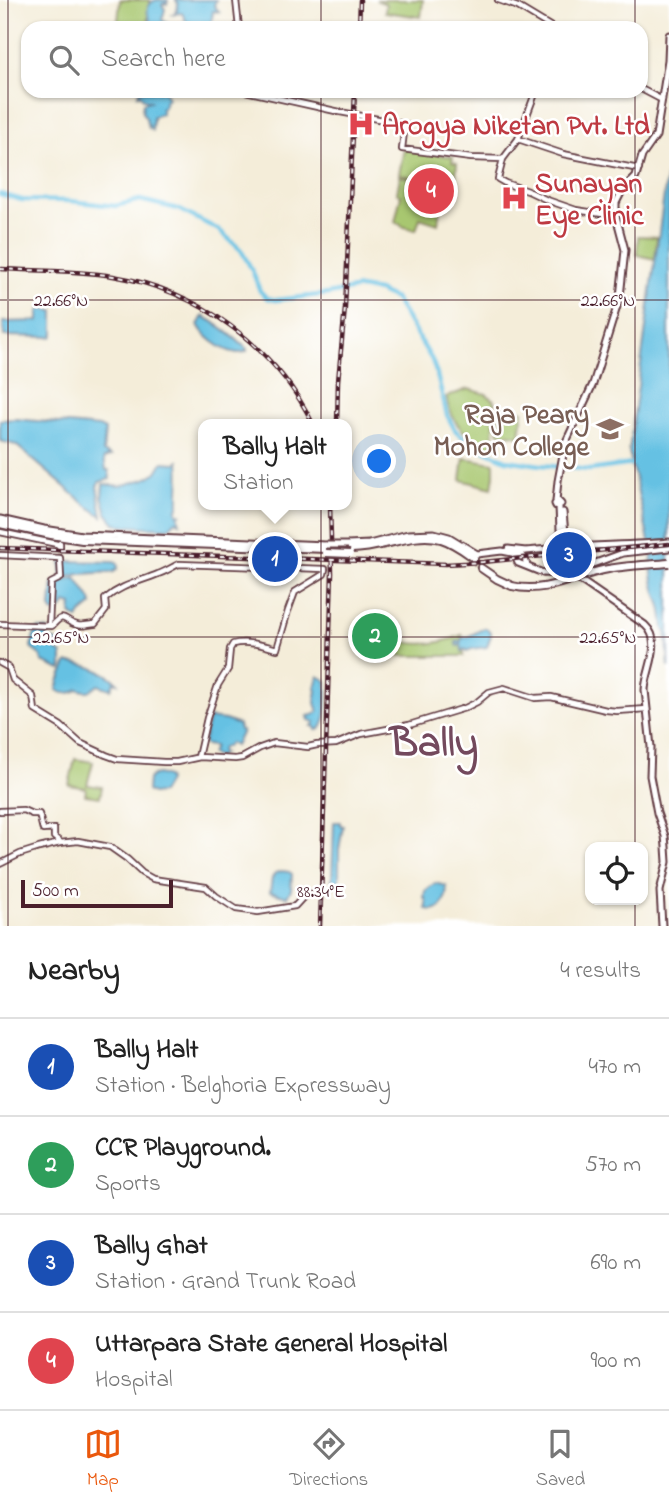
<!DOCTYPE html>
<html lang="en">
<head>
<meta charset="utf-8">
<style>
  :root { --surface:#fff; --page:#f2f2f2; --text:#222; --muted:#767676; --line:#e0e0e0; --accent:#ea580c }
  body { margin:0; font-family:"Indie Flower",sans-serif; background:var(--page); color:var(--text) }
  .controls { position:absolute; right:21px; bottom:21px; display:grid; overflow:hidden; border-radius:14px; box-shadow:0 2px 5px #0004 }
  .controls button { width:63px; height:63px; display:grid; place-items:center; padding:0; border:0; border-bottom:2px solid var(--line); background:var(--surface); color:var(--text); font:35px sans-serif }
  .scale { position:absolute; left:21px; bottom:18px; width:152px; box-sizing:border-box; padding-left:7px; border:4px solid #4a1f2b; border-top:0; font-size:19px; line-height:24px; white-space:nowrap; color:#4a1f2b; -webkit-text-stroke:5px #fff; paint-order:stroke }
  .you { position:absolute; left:380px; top:462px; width:24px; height:24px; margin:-18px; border:5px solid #fff; border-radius:50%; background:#1a73e8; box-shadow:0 0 0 10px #1a73e833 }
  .badge { display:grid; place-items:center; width:46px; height:46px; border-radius:50%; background:var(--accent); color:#fff; font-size:23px; font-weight:700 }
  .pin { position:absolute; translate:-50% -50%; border:4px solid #fff; box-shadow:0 2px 7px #0006 }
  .popup { position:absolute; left:198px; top:419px; width:154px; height:91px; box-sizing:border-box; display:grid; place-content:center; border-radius:14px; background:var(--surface); filter:drop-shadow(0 2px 5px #0005); font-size:23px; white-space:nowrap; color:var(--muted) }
  .popup b { font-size:26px; color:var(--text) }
  .popup::after { content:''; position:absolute; left:50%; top:100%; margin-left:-14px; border:14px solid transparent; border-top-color:var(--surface) }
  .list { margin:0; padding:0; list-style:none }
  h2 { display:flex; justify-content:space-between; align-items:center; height:91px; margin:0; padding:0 28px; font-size:30px }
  h2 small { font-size:23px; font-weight:400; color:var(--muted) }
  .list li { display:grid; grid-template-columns:46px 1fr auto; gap:21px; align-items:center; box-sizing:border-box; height:98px; padding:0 28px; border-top:2px solid var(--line) }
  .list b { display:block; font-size:26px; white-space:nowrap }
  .list p { margin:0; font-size:23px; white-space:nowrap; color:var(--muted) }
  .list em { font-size:23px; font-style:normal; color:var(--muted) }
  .icon { flex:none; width:38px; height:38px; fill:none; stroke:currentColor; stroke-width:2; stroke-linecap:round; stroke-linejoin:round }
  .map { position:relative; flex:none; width:669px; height:926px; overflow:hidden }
  .search { position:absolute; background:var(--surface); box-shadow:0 2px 5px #0004; left:21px; right:21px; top:21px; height:77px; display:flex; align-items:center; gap:18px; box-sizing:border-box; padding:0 24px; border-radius:21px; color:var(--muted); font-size:26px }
  .sheet { height:483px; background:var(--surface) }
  nav { display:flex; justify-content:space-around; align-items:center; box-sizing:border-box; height:98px; border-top:2px solid var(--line); background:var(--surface); font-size:19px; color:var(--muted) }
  nav a { display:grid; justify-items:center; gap:4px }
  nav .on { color:var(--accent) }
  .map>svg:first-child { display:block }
  .green { fill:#a8c76f; stroke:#79734d; stroke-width:2 }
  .water { fill:#65c1e3; stroke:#587087; stroke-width:2 }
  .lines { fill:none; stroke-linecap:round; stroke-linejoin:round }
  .river { stroke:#65c1e3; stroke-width:4.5 }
  .secondary-tunnel { stroke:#d2c4b6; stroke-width:4.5; stroke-dasharray:4.5 2; stroke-linecap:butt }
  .highway-tunnel { stroke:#d2c4b6; stroke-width:6; stroke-dasharray:6 3; stroke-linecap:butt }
  .secondary-casing { stroke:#643e45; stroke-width:8 }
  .primary-casing { stroke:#643e45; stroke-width:9 }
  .highway-casing { stroke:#643e45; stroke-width:10 }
  .secondary { stroke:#fff; stroke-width:4.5 }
  .primary { stroke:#fff; stroke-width:5 }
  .highway { stroke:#fff; stroke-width:6 }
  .rail-casing { stroke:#4a1f2b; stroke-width:4.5 }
  .rail { stroke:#fff; stroke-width:2; stroke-dasharray:5; stroke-linecap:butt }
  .primary-bridge-casing { stroke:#643e45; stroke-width:9; stroke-linecap:butt }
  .highway-bridge-casing { stroke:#643e45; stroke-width:10; stroke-linecap:butt }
  .primary-bridge { stroke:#fff; stroke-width:5 }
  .highway-bridge { stroke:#fff; stroke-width:6 }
  .ticks { fill:none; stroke:#4a1f2b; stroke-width:2; stroke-opacity:0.45 }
  .labels { text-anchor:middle; stroke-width:5; stroke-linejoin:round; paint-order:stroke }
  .health-label { font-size:28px; font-weight:bold; fill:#be3a42; stroke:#fff; text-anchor:start }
  .education-label { font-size:28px; font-weight:bold; fill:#785e54; stroke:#fff; text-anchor:end }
  .town-label { font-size:42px; font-weight:bold; fill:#73495d; stroke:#fff }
  .ticks-label { font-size:18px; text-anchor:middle; fill:#4a1f2b; stroke:#fff; stroke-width:5; stroke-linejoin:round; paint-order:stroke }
</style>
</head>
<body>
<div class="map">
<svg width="669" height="926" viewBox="0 0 669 926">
  <rect width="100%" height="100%" fill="#fff"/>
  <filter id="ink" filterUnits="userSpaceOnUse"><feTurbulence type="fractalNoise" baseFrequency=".0143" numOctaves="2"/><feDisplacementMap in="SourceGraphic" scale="14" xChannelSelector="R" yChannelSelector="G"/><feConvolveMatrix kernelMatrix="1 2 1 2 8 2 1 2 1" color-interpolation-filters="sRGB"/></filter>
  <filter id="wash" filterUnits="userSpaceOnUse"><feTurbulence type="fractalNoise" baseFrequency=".00686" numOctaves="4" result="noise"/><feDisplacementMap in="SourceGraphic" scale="28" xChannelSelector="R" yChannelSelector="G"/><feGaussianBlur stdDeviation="1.57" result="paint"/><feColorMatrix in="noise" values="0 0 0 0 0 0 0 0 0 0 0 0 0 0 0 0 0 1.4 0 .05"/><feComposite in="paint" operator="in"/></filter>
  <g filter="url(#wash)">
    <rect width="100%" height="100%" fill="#f4edd9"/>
    <path class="green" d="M120,0H150L147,26L118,22Z
      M376,0H423L421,17L385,12L386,4Z
      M404,149L453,157L452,162L457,163L455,182H449V180H440V182H437L436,179H432L431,181L427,182V187L414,186L420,188V192H426V201L436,202V206L440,207L438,224L420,218L416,230L401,226V224L395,222L401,195L397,193L400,176L414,179L415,184V178L399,174Z
      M638,236L657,237L655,259L637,255Z
      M468,389L486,394L495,401L493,449C466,437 452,426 446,397Z
      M502,407L523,411L520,436L498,432Z
      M464,458L494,463V475L492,488L461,480Z
      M364,619C392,646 426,650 462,635L464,656H406L375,653V644H366C361,635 362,628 364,619Z
      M75,759L93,762L87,785L102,787L100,797L85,795L86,788L69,785Z"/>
    <path class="water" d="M156,0H168L167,4L164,3L162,5L165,9L162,20L167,23L168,28H143H146L150,21C146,13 146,3 156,0Z
      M176,0H216L214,5L219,12L213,11L211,26C202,29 195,23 187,23L182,13L173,14L177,11L178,4Z
      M139,91H164L168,99L165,101L164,106L161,109L162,113L153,117L152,130L148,127L149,125L147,124L146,118L142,112L143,103L150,101L144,99L140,94L138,95Z
      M669,159V668L666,632L664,630C663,621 663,609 659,601C653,586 650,571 652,555L629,452Z
      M41,309L54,311V334L52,337L4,336L3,322L39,321V311Z
      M203,316C220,325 233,336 247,349V351C231,359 206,339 198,325Z
      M16,419L99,427L105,430L103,452L111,456L104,458L106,470H109L110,479L99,482L97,486L102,516L86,505L16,445L0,441V420Z
      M179,461C181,476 178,492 179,507L177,508V513L180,514L178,516L180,523L176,521L169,528L122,526L115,523L107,513L102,496L103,484L120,486L145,479L157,472L163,462L176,463Z
      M64,561L113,562L117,563L118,568L114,572L80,574L64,578L62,577L61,562Z
      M76,578L91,600L92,605L81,614L78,619L71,614L72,605L65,603L63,608L58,613L52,612L51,608L53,583Z
      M486,628L491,632V635L487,647C482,648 471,648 467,651L465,649L462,651L461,644L458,646L457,645L456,642L461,641L462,638C471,637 478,630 486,628Z
      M39,629L48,630L47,637L58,642L55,649L62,654V667L61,670L42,662L41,656L32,649L31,646L36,630Z
      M67,663C81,662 108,672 118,683L114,682L111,689L98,685C91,691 87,693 78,689C72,694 64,695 57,690L60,679Z
      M318,676L327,681C326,695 329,719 320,729L316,730L314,726H312L315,722L309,720L308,716L313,715L318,712L315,703L317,690L315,688Z
      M209,718L225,720L239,725V730L242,731L235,746L230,743L226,747H222L221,753H223L219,757L211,754L214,746L205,745L203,742Z
      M158,774L167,777L168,781L161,793L152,794L147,791L148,779L153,775Z
      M334,822H340V825L343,826L339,849V883L334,886L332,881Z
      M282,871L289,872L292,874L291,890L287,897L270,892L272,878L275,873Z
      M435,883L446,886C448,895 444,901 440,908L432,910L426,909V901L424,897L425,891Z"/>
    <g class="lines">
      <path class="river" d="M0,194L22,200L70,201L115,206L140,200L178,209L219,230L241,250L252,270L260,291L267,298L276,300L328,294L359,288L378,291L395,299L432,360L437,375L447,415L455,430L471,444L506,460L541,465L590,470L632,464"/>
    </g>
  </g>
  <g filter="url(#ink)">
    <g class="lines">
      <path class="secondary-tunnel" d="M59,554L60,547"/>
      <path class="highway-tunnel" d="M467,558L481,568"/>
      <g class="secondary-casing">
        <path id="secondary" d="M236,0L239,28
          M498,0L518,7L553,28
          M641,89L662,100
          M245,91L340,112L405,124L402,149L471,158L503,159
          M536,91L518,139L503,159L498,179L505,183L528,191L547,200L576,210L616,216
          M518,139L563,154L639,169
          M0,532L57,544L60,547V543
          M0,555L60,558L61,578L51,583L49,626
          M0,624L52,626C65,611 63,622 77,625C82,627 90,624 95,624L106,610L105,599C121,585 139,582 158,574C165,572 172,567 179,564L325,569L324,574L295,592L288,611L277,649C264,645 246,640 233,644L230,649L228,669L218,685L207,718L198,757
          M0,663L9,668L13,680L33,696L35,710L61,726L80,743L106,755L117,759L164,762H177L200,757L235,759L242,758L260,748L274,743L308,747L317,745L336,744L361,734L409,725L465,708L477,702L489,692L504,688L535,698L551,697L606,710L617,711L647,709
          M0,811L23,810L32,814H39L43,830L54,829V837L60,842
          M0,864L20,854L39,848L60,843L78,841L110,847L127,859L142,873L153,879L206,887L216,896L236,909L258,912L295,906L306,894L317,893"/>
      </g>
      <g class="primary-casing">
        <path id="primary" d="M556,501L558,481L565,444L593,384L620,297L625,250L616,216V203L622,191L636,177L642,156L656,136L668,60L669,35
          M561,504L558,501L555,504L556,506L559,507L561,552
          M563,512C565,526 562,539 577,545
          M0,519L44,529L82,535L326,545
          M348,545L369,544L408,534L434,533L449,537L477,554L502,551L522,555L525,558L527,566
          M571,547C604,545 636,545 669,542
          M508,549L526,551
          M514,554L518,563L543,573
          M562,560L563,567L567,571L645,625C664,642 646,669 645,690L651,747L650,776L657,813L665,836L666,847L667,862L660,891L662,926
          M579,569L623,553L669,548"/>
      </g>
      <g class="highway-casing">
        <path id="highway" d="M0,524L51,535L82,540L326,549
          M350,549C381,550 412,531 441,539C454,543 464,551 474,558
          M481,568L497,579L512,586"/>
      </g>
      <use href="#secondary" class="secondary"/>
      <use href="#primary" class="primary"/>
      <use href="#highway" class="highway"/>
      <g class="rail-casing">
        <path id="rail" d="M359,28L360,0
          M0,269C37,271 76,270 113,276C198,290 275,346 313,424
          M337,424L338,381L345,308L355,91
          M0,548L446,564L483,562L669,544
          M320,926L332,573L330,505"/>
      </g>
      <use href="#rail" class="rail"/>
      <g class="primary-bridge-casing">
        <path id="primary-bridge" d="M326,545H348
          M526,551L571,547
          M543,573L558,574L579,569"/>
      </g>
      <g class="highway-bridge-casing">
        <path id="highway-bridge" d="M326,553L350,554
          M512,586C545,594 572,577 603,570C624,565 647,565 669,563"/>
      </g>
      <use href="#primary-bridge" class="primary-bridge"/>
      <use href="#highway-bridge" class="highway-bridge"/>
    </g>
  </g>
  <path class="ticks" d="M8,0V926M321,0V28M635,0V28M321,91V926M635,91V847M0,300H669M0,637H669M635,900V926"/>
  <defs>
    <g id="hospital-bare" transform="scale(2.1)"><path d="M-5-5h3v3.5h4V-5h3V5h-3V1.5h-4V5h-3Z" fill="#e0444e" stroke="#fff" stroke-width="2.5" paint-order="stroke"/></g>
    <g id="university-bare" transform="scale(2.1)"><path d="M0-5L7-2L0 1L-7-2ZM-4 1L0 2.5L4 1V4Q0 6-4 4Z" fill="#8d6e63" stroke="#fff" stroke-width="2.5" paint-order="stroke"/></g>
  </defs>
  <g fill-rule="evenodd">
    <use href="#hospital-bare" x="361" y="124"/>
    <use href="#hospital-bare" x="514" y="198"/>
    <use href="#university-bare" x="610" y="429"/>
  </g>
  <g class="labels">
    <g class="health-label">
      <text x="382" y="134">Arogya Niketan Pvt. Ltd</text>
      <text x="535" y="192">Sunayan<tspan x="535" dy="32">Eye Clinic</tspan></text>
    </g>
    <g class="education-label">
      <text x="589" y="423">Raja Peary<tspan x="589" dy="32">Mohon College</tspan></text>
    </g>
    <g class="town-label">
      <text x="434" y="755">Bally</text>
    </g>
  </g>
  <g class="ticks-label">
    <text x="61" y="306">22.66°N</text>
    <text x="608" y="306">22.66°N</text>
    <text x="61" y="643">22.65°N</text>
    <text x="608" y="643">22.65°N</text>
    <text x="321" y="897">88.34°E</text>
  </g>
</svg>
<div class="controls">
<button><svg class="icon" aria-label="locate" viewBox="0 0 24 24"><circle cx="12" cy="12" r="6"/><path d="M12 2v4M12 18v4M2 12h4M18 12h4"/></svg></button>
</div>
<div class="scale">500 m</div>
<div class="you"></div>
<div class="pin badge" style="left:275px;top:559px;background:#1a4fb4">1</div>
<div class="popup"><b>Bally Halt</b>Station</div>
<div class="pin badge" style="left:375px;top:636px;background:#2e9e5b">2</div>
<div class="pin badge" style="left:569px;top:555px;background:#1a4fb4">3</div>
<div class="pin badge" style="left:431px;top:191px;background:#e0444e">4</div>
<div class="search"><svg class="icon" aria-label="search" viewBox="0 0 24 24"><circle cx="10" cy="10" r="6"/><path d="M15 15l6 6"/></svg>Search here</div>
</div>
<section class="sheet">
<h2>Nearby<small>4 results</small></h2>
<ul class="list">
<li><span class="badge" style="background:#1a4fb4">1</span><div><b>Bally Halt</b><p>Station · Belghoria Expressway</p></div><em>470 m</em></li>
<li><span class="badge" style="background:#2e9e5b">2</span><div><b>CCR Playground.</b><p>Sports</p></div><em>570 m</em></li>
<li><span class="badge" style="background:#1a4fb4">3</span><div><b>Bally Ghat</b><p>Station · Grand Trunk Road</p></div><em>690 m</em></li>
<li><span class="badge" style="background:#e0444e">4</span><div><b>Uttarpara State General Hospital</b><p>Hospital</p></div><em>900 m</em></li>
</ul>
</section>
<nav>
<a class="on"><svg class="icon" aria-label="map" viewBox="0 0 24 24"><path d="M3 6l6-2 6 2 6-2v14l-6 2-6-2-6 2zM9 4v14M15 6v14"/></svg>Map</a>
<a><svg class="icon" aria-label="directions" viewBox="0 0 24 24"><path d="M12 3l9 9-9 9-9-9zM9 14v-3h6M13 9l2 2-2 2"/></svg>Directions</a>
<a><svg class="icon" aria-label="saved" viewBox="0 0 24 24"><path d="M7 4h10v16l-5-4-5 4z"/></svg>Saved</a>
</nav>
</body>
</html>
